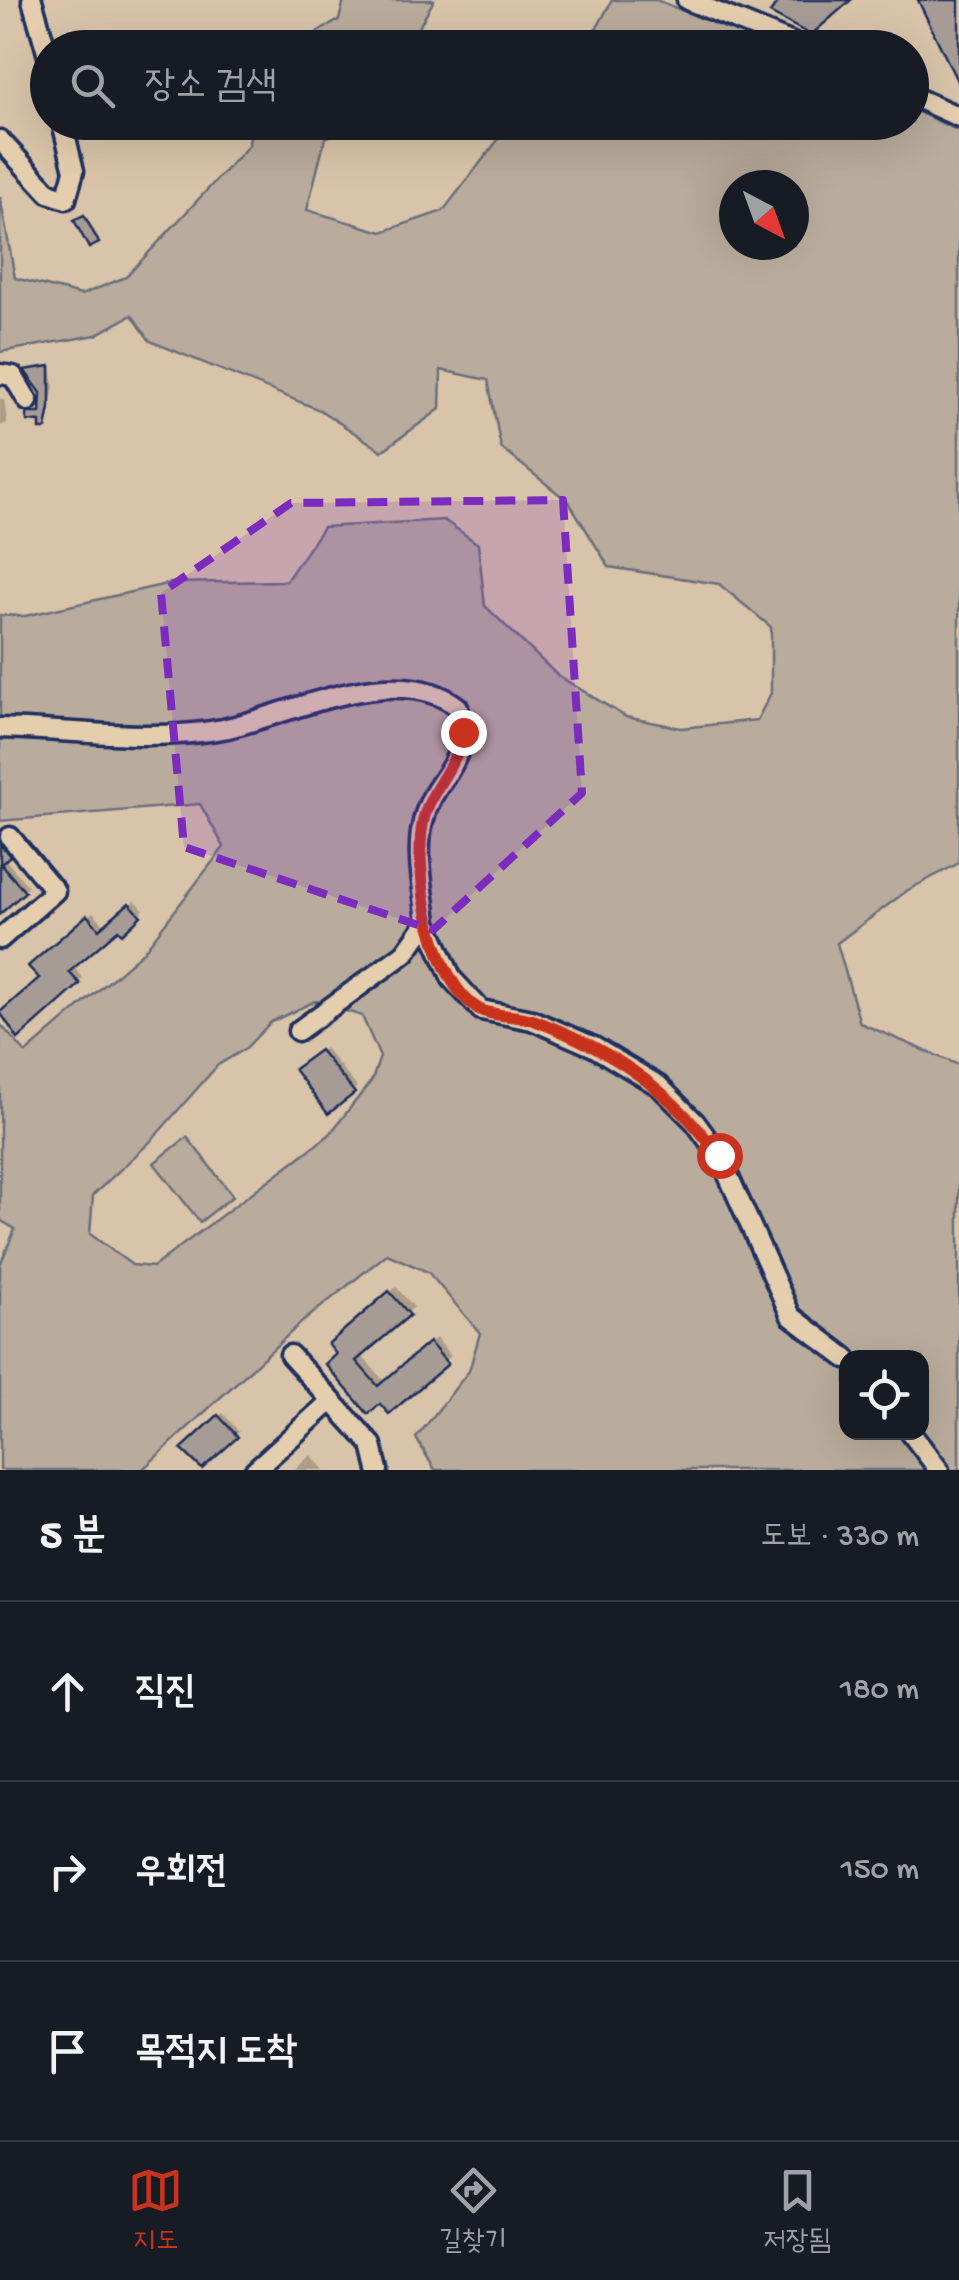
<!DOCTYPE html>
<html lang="ko">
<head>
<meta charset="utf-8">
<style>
  :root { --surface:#171b24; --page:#242831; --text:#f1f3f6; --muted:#9ea1a6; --line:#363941; --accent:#c8321e }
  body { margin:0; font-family:"Gochi Hand","Poor Story",sans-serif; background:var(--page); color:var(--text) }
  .controls { position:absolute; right:30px; bottom:30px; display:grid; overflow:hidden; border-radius:20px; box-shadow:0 10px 40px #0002 }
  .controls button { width:90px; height:90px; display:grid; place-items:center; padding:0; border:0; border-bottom:2px solid var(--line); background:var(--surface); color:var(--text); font:50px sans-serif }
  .compass { position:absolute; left:719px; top:170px; width:90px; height:90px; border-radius:50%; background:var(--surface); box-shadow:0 10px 40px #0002; rotate:139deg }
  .stop { position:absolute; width:30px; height:30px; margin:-22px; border:8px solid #c8321e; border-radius:50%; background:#fff }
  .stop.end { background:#c8321e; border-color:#fff; box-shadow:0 2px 10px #0008 }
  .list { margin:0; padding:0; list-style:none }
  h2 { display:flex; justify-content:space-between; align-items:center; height:130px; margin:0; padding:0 40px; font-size:42px }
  h2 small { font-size:32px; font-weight:400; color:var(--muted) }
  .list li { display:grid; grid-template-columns:65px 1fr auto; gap:30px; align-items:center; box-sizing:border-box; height:180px; padding:0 40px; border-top:2px solid var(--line) }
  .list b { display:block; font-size:38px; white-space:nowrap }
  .list em { font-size:32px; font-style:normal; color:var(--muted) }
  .icon { flex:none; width:55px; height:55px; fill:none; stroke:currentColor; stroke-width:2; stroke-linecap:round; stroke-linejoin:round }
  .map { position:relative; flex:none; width:959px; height:1470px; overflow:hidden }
  .search { position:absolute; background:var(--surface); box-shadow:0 10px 40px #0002; left:30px; right:30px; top:30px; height:110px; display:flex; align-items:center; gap:25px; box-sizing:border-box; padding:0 35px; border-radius:55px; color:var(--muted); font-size:38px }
  .sheet { height:670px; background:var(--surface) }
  nav { display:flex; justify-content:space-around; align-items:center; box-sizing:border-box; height:140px; border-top:2px solid var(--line); background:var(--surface); font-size:28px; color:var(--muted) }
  nav a { display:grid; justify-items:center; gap:5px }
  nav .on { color:var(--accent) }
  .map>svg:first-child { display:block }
  .green { fill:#b9ac9c; stroke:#6a6e7d; stroke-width:2.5; fill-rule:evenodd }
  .shadow { fill:#0003 }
  .building { fill:#a79c95; stroke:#1b2f5e; stroke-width:2.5 }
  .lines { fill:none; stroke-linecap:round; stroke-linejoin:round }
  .minor-casing { stroke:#1b2f5e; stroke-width:25 }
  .minor { stroke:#e5ceae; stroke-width:18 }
  .route { stroke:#c8321e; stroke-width:12 }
  .marked { fill:#7b2cbf; fill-opacity:0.2; stroke:#7b2cbf; stroke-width:8; stroke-dasharray:20 12; stroke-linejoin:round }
</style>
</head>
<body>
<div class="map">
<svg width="959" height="1470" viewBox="0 0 959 1470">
  <rect width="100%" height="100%" fill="#d9c4a9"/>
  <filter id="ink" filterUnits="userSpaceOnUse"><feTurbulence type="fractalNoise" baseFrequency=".01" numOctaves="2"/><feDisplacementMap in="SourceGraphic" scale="20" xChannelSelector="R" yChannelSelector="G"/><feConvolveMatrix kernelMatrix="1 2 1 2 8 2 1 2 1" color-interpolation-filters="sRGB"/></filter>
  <g filter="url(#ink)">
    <path class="green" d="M344,0H434L408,47H292L339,20Z
      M612,0H656L773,47H578L598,26Z
      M912,109L959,131V863L908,890L837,943L860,1023L959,1065V1470H435L416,1438L469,1371L480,1333L428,1272L387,1254L301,1323L142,1470H0V1265L15,1229L0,1220V1024L26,1053L143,952L224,847L200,804L0,821V615L25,616L171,583L286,581L323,527L444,520L478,544L485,606L557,675L626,717L681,728L757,720L771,693V627L719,584L609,567L569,502L501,448L488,380L441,370L440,409L382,451L320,410L150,341L132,315L96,335L0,352V197L15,278L81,295L126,277L249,145L251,123H347L325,139L307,210L382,232L443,211L511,123L912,122ZM734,185H794V245H734ZM315,1001L362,1016L380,1057L372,1080L329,1135L153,1267L132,1265L90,1234L93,1195L150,1142L218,1065L245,1049L271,1022ZM846,1358H922V1432H846Z
      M187,1137L233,1196L200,1222L154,1163Z"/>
    <path class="shadow" d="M86,215L99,239L97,241L79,219Z
      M51,366L54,386L46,425L30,414L43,412V393L28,369Z
      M0,399H4L7,423L0,426Z
      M0,829L13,849L4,858L28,886L0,911Z
      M135,900L144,910L73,966L83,978L18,1035L0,1015L42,978L32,966L93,912L106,926Z
      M325,1048L357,1087L329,1110L301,1066Z
      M396,1287L414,1307L360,1354L385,1382L436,1338L451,1356L390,1411L331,1344Z
      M223,1413L239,1432L202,1466L185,1449Z
      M311,1455L324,1470H294Z"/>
    <path class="building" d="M779,0H851L811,35L770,13Z
      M918,0H959V85Z
      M84,215L99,243L89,248L74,220Z
      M50,366V408L46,429H40V422L27,421V413H40L41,393L24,370Z
      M0,844L10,856L1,864L25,892L0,914Z
      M129,903L141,916L122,934L118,930L69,972L80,984L18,1039L0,1012L39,978L28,966L87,915L99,929Z
      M320,1050L355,1093L328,1114L294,1069Z
      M389,1291L410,1315L356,1361L378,1386L429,1342L448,1364L389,1414L380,1404L368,1414L325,1364L336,1354L328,1344Z
      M218,1415L238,1437L202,1469L181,1449Z"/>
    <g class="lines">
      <g class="minor-casing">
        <path id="minor" d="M32,0L48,56
          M687,0L805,48
          M912,96L959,117
          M0,140L49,193L66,199L74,171L62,122
          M0,374L13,376L28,401
          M0,728C72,730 152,742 223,729C287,716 397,658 458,707C471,772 434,772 423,822C415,853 424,891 427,922
          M0,939L55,891L10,837
          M298,1031L405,953L427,922L452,979L481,1010L532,1020L594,1047L659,1086L695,1122L719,1155L791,1316L846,1358
          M290,1355L372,1445L378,1470
          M910,1432L939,1470
          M255,1470L331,1401"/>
      </g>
      <use href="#minor" class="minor"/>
    </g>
  </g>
  <g class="lines" filter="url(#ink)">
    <path class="route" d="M463,732C457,767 429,790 423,822C413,870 433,989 483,1011C500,1017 520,1015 536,1021C614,1051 669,1089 719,1155"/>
  </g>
  <path class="marked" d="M563,500L582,793L433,930L184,847L161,593L291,503Z"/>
</svg>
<div class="controls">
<button><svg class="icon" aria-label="locate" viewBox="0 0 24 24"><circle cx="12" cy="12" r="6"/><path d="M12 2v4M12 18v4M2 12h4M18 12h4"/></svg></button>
</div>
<svg class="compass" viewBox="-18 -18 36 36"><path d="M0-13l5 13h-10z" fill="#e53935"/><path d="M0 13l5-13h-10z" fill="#9ea1a6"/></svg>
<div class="stop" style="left:719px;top:1155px"></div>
<div class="stop end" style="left:463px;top:732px"></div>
<div class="search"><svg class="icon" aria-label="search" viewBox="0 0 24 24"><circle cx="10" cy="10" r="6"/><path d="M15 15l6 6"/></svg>장소 검색</div>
</div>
<section class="sheet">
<h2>5 분<small>도보 · 330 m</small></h2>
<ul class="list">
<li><svg class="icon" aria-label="ahead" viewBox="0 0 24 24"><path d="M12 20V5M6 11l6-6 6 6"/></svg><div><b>직진</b></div><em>180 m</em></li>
<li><svg class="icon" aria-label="right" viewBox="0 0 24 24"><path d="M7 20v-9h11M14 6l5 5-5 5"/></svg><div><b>우회전</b></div><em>150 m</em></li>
<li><svg class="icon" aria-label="arrive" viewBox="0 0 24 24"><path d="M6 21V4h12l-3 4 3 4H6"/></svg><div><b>목적지 도착</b></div></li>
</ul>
</section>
<nav>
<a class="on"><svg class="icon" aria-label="map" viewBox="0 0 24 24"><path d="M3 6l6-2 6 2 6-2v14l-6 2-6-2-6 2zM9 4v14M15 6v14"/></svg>지도</a>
<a><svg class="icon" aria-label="directions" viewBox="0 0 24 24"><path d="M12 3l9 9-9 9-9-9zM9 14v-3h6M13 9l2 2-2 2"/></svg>길찾기</a>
<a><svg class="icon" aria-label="saved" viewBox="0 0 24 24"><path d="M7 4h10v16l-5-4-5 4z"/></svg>저장됨</a>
</nav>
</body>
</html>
